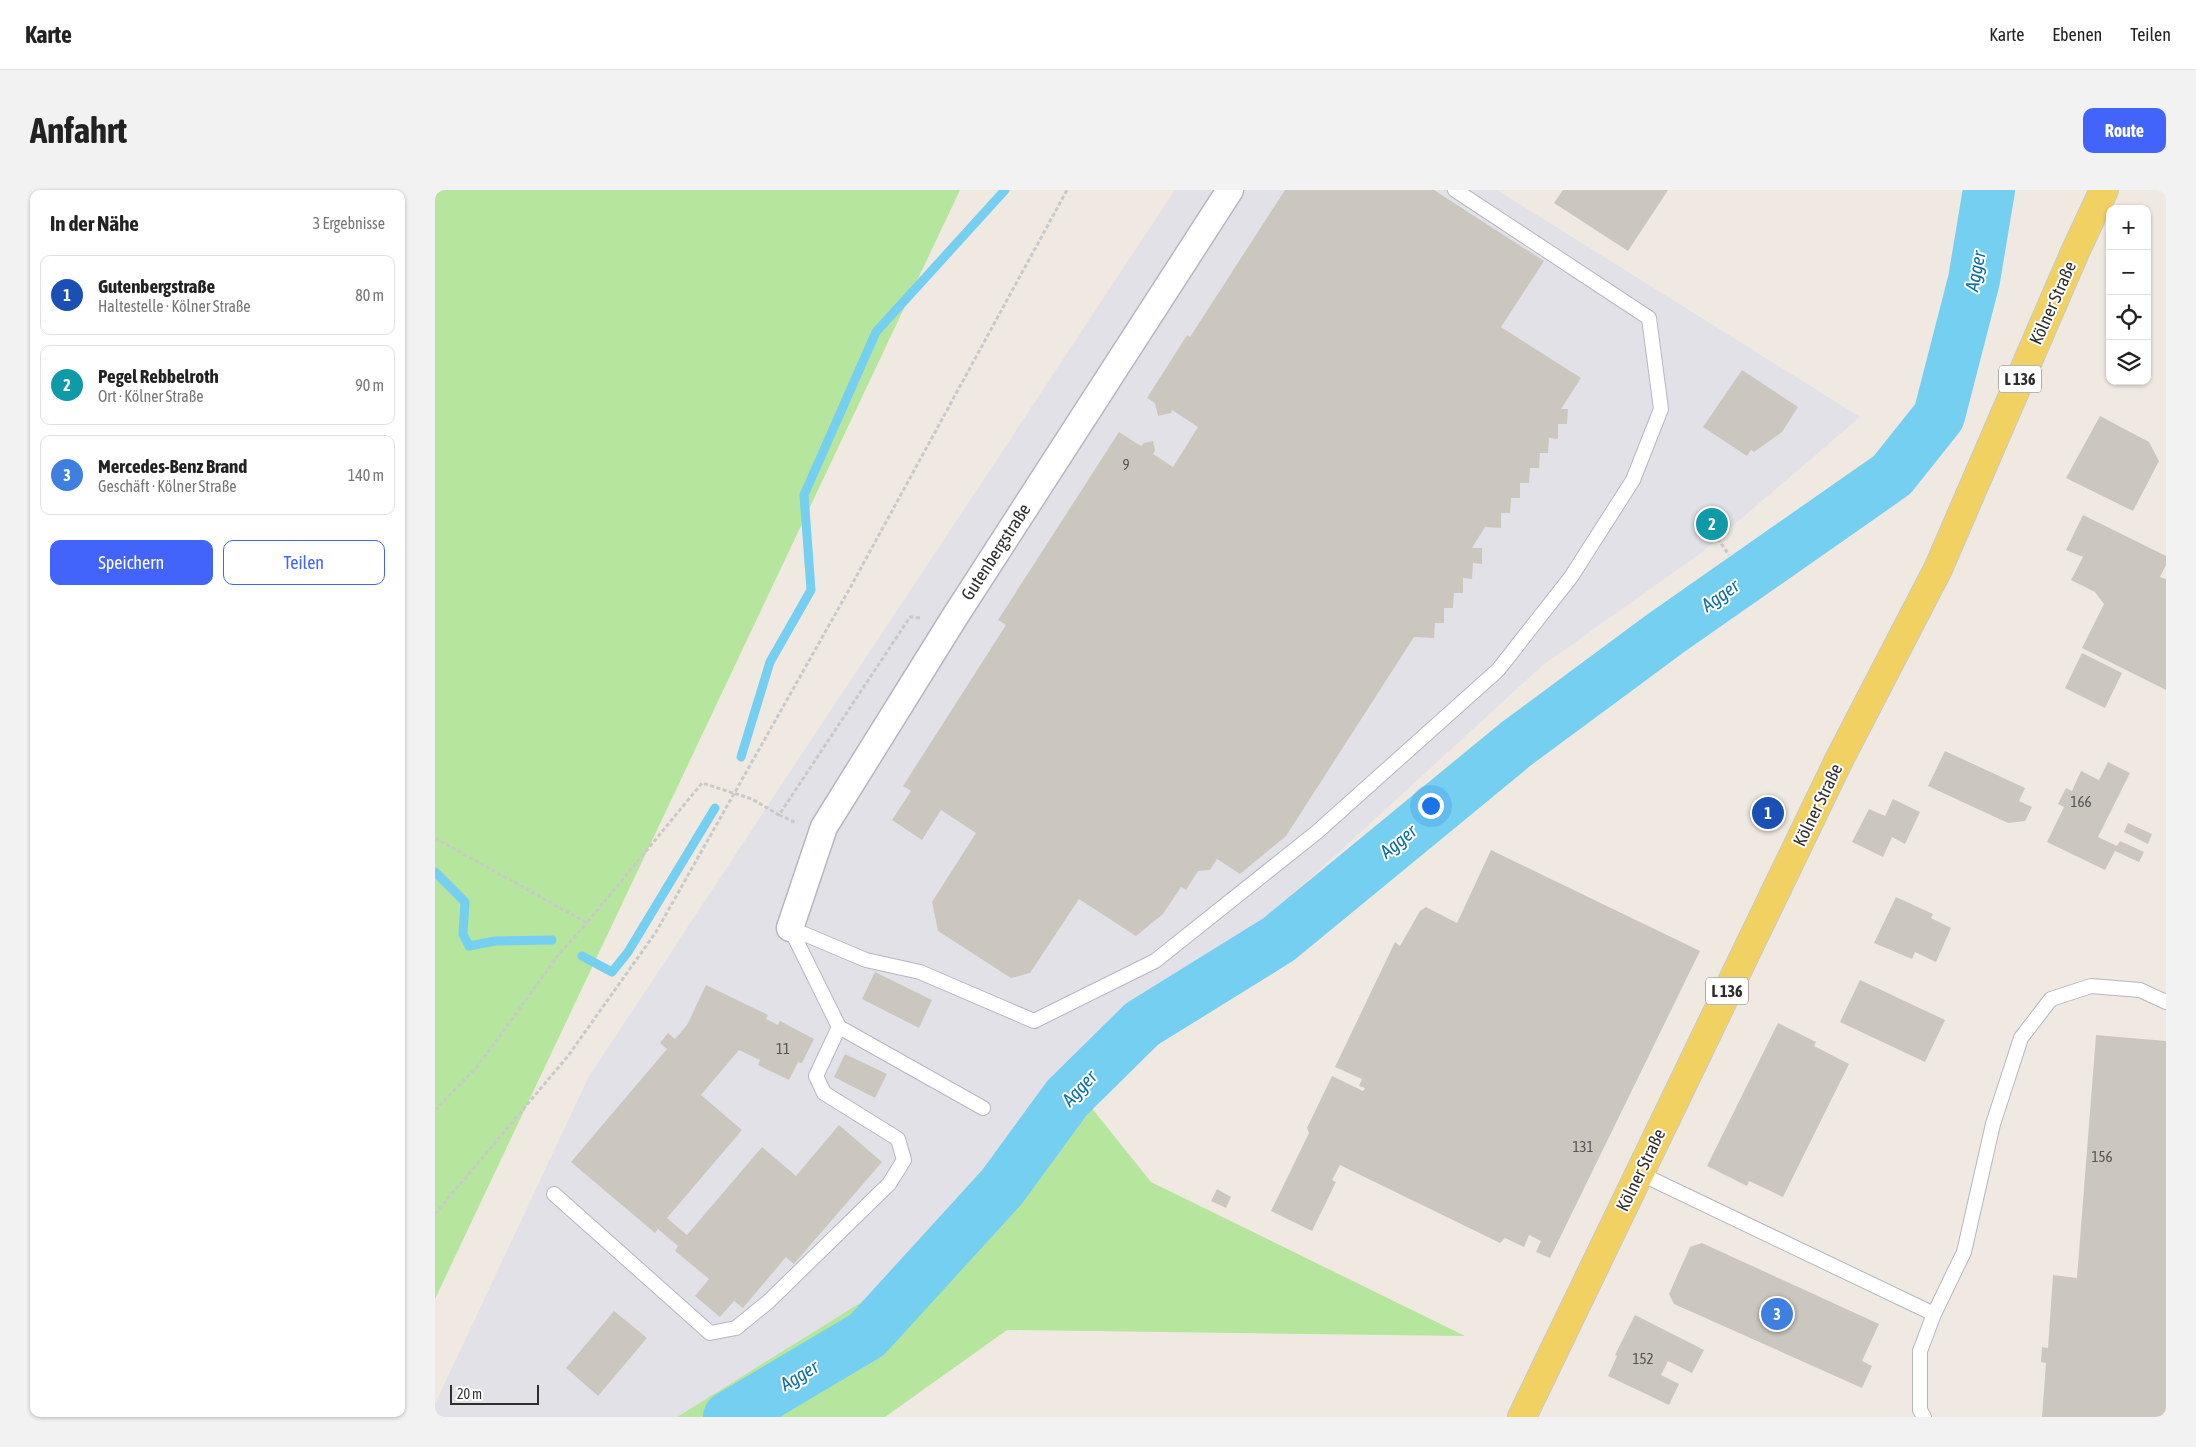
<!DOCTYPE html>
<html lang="de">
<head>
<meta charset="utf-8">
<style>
  :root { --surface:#fff; --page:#f2f2f2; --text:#222; --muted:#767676; --line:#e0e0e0; --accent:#4264fb }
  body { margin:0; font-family:"Asap Condensed",sans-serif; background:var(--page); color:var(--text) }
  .controls { position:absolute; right:15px; top:15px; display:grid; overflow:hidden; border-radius:10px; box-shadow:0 1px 4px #0004 }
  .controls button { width:45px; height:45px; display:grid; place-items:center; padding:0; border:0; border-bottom:1px solid var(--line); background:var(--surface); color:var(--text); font:25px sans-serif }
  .scale { position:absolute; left:15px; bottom:12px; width:89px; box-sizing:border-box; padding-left:5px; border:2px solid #2e2e2e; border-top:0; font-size:14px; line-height:18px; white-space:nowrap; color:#2e2e2e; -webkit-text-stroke:4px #fff; paint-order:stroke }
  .you { position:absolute; left:995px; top:615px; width:18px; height:18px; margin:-12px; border:4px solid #fff; border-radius:50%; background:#1a73e8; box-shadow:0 0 0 8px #1a73e833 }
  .badge { display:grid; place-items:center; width:32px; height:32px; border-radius:50%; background:var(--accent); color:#fff; font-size:16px; font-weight:700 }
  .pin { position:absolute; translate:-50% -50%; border:2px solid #fff; box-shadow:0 1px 5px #0006 }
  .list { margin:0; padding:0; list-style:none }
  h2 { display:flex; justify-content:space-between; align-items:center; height:65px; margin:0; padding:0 20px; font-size:21px }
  h2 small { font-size:16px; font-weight:400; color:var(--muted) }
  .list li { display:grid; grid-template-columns:32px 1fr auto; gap:15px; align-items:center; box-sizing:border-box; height:80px; margin:0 10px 10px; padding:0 10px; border:1px solid var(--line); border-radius:10px }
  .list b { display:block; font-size:19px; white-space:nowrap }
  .list p { margin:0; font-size:16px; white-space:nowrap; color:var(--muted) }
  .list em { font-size:16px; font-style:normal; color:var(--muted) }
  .actions { display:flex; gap:10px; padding:15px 20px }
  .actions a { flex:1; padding:11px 0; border:1px solid var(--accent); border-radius:10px; text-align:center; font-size:18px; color:var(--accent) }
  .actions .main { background:var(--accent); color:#fff }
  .icon { flex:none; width:28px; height:28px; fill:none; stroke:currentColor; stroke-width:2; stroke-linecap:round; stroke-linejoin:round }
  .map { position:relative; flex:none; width:1731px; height:1227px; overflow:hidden; border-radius:10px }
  header { display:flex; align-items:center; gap:30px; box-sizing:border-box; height:70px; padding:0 25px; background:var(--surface); border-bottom:1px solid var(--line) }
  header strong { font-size:24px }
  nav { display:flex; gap:28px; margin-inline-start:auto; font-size:18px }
  .intro { display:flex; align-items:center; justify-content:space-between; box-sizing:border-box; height:120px; padding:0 30px }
  h1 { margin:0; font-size:35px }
  .button { padding:12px 22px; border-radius:10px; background:var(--accent); color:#fff; font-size:18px; font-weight:700 }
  main { display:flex; gap:30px; padding:0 30px }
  aside { flex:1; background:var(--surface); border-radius:10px; box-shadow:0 1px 4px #0004 }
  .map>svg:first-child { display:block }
  .industrial { fill:#e3e1e8 }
  .green { fill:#b6e59e }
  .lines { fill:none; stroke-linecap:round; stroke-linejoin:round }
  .stream { stroke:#75cff0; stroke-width:9 }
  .river { stroke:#75cff0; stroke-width:52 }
  .building { fill:#cbc7bf }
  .service-casing { stroke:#b4b7c1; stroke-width:16 }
  .minor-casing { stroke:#b4b7c1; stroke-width:29 }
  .primary-casing { stroke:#c9c9c9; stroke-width:30 }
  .path { stroke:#c9c9c9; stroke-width:3; stroke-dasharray:4 2.5; stroke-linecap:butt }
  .service { stroke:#fff; stroke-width:14 }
  .minor { stroke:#fff; stroke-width:26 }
  .primary { stroke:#f2d163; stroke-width:28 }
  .labels { text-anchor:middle; stroke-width:4; stroke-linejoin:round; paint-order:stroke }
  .number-label { font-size:15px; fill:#555452 }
  .shield { fill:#fff; stroke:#6d6d6d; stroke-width:1 }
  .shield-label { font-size:16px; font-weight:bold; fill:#2e2e2e }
  .street-label { font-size:18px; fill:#2e2e2e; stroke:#fff }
  .water-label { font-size:19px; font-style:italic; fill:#0d6fa3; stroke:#fff }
</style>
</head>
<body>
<header>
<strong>Karte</strong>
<nav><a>Karte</a><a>Ebenen</a><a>Teilen</a></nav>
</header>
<div class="intro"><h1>Anfahrt</h1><a class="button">Route</a></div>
<main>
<aside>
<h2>In der Nähe<small>3 Ergebnisse</small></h2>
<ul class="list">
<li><span class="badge" style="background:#1a4fb4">1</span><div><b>Gutenbergstraße</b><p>Haltestelle · Kölner Straße</p></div><em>80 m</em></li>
<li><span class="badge" style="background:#0f9aa8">2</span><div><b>Pegel Rebbelroth</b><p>Ort · Kölner Straße</p></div><em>90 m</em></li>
<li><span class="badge" style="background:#3f7fe0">3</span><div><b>Mercedes-Benz Brand</b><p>Geschäft · Kölner Straße</p></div><em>140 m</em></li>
</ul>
<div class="actions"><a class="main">Speichern</a><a>Teilen</a></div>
</aside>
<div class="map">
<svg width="1731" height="1227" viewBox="0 0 1731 1227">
  <rect width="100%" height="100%" fill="#efe9e1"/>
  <path class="industrial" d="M740,0H1062L1425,227L1266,363L1108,475L856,706L631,886L433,1108L242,1227H0V1214L154,886Z"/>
  <path class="green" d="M0,0H525L0,1109Z
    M631,886L716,992L1030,1146L572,1140L450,1227H242L433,1108Z"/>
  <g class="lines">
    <path class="stream" d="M306,567L335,472L376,400L369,305L441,142L570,0
      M0,682L30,712L28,744L34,756L60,751L117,750
      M147,766L177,782L193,762L280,618"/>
    <path class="river" d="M294,1227L432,1145L567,997L632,908L707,834L844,749L1081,554L1231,443L1457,285L1504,226L1539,90L1554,0"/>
  </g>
  <path class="building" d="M850,0H999L1109,71L1066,137L1146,188L1126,219H1133L1132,234H1123V249L1114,248L1113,263H1105L1104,278H1095L1094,293H1085V308H1076L1075,323H1066V338L1050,337L1037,358H1047V374L1038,373L1037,389L1028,388V403H1019L1018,418H1009V433H1000L999,448L979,447L851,646L805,684L782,669L775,680L763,681L751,700L746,697L728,724L701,746L644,709L595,783L576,788L503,741L497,712L541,643L506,620L487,650L457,630L476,601L468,596L571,435L563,430L684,242L706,256L709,253L718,251L720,260L718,264L738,277L763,237L737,220L736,223L723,226L720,213L712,208L752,145L755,147Z
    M1128,0H1233L1193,61L1119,13Z
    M1307,180L1363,217L1347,242L1319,262L1316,260L1312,266L1268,237Z
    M1665,226L1714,252L1724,271L1698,321L1631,288Z
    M1279,323L1288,335L1276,344L1267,333Z
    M1648,325L1731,366V375L1725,387L1731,389V500L1647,458L1669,414L1660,402L1636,390L1648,367L1631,360Z
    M1647,463L1687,483L1670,518L1630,498Z
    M1510,561L1590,598L1584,611L1597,617L1590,631L1573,633L1493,596Z
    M1673,572L1695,583L1663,647L1682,656L1685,651L1709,662L1704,672L1680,661L1670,680L1612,652L1629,617L1623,614L1631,598L1637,601L1646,581L1664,590Z
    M1458,609L1485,622L1470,654L1457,647L1448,667L1417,652L1434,619L1450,626Z
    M1693,633L1717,644L1713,654L1689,642Z
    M1056,660L1265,761L1115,1068L1101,1062L1106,1051L1094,1045L1089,1057L1070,1048L1065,1053L905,975L897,990L901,992L877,1041L836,1021L874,943L872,938L897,886L928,901L930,898L924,896L927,889L900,877L960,752L965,756L985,721L991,717L1022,733Z
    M1461,707L1498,724L1496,728L1516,738L1501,772L1480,762L1477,769L1439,753Z
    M440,782L497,810L484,838L427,809Z
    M1425,790L1510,830L1490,872L1405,832Z
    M271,795L333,825L331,829L343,835L345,831L379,849L367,873L363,872L354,890L323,875L325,870L304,860L266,905L307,940L232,1028L252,1045L327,957L361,986L404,935L447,972L359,1074L351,1067L308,1118L299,1111L285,1127L260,1106L274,1089L240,1061L243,1056L223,1039L220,1043L136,972L232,859L225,853L233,843L240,849L252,835Z
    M1343,833L1381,852L1379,856L1414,874L1348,1007L1314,991L1312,996L1272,976Z
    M1661,845L1731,851V1227H1607L1611,1173L1606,1172L1607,1157L1613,1158L1618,1085L1642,1088Z
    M410,864L452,884L440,908L399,887Z
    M782,999L796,1007L791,1018L776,1011Z
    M1267,1053L1444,1134L1427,1171L1437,1176L1427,1198L1239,1114L1234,1104L1255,1057Z
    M179,1121L212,1148L163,1206L131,1178Z
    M1200,1125L1269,1160L1257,1183L1233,1171L1226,1185L1244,1194L1234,1215L1173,1186L1182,1166L1180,1165Z"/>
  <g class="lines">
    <g class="service-casing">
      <path id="service" d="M355,738L431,770L485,782L599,831L720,771L882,642L1063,480L1136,387L1198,290L1226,219L1214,128L1020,0
        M355,738L404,837L548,918
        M1204,983L1499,1124
        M119,1004L275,1143L301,1138L333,1112L454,994L469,970L463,949L389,903L381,886L404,837
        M1489,1227L1485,1220V1161L1499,1124L1529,1062L1558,934L1586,848L1616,809L1656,796L1705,800L1731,812"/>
    </g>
    <g class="minor-casing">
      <path id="minor" d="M355,738L389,637L519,428L795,0"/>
    </g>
    <g class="primary-casing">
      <path id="primary" d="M1087,1227L1404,570L1503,379L1640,62L1669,0"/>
    </g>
    <path class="path" d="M0,5L4,0
      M1279,343L1294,365
      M344,625L362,633
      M0,648L152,733L267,593L317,609L344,625L475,427L486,428
      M0,920L42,877L125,763L152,733
      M0,1024L133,866L221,742L415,398L632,0"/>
    <use href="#service" class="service"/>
    <use href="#minor" class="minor"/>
    <use href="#primary" class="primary"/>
  </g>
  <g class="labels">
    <g class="number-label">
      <text x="691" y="280">9</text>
      <text x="1646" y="617">166</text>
      <text x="348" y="864">11</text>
      <text x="1148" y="962">131</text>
      <text x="1667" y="972">156</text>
      <text x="1208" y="1174">152</text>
    </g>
    <g class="shield">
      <rect x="1564" y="175.5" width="42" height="27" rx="4"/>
      <rect x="1271" y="787.5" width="42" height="27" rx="4"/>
    </g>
    <g class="shield-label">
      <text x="1585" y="195">L 136</text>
      <text x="1292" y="807">L 136</text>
    </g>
    <g class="street-label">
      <text transform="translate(1618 113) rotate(-66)" y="6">Kölner Straße</text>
      <text transform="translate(561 362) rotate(-57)" y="6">Gutenbergstraße</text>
      <text transform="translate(1383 615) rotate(-64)" y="6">Kölner Straße</text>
      <text transform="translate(1206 980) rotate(-64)" y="6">Kölner Straße</text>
    </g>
    <g class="water-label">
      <text transform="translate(1540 81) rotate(-79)" y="7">Agger</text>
      <text transform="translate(1285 405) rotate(-35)" y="7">Agger</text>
      <text transform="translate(963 651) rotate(-39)" y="7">Agger</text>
      <text transform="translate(644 898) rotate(-47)" y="7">Agger</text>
      <text transform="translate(364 1185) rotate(-31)" y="7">Agger</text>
    </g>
  </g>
</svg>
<div class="controls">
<button>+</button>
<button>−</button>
<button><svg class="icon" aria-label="locate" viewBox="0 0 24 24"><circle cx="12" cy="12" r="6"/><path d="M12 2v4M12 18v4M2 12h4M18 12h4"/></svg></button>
<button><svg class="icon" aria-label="layers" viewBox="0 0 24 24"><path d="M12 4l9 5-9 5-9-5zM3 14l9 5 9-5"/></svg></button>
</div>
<div class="scale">20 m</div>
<div class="you"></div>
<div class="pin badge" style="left:1333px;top:623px;background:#1a4fb4">1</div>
<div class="pin badge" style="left:1277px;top:334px;background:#0f9aa8">2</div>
<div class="pin badge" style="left:1342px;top:1124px;background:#3f7fe0">3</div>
</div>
</main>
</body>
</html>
